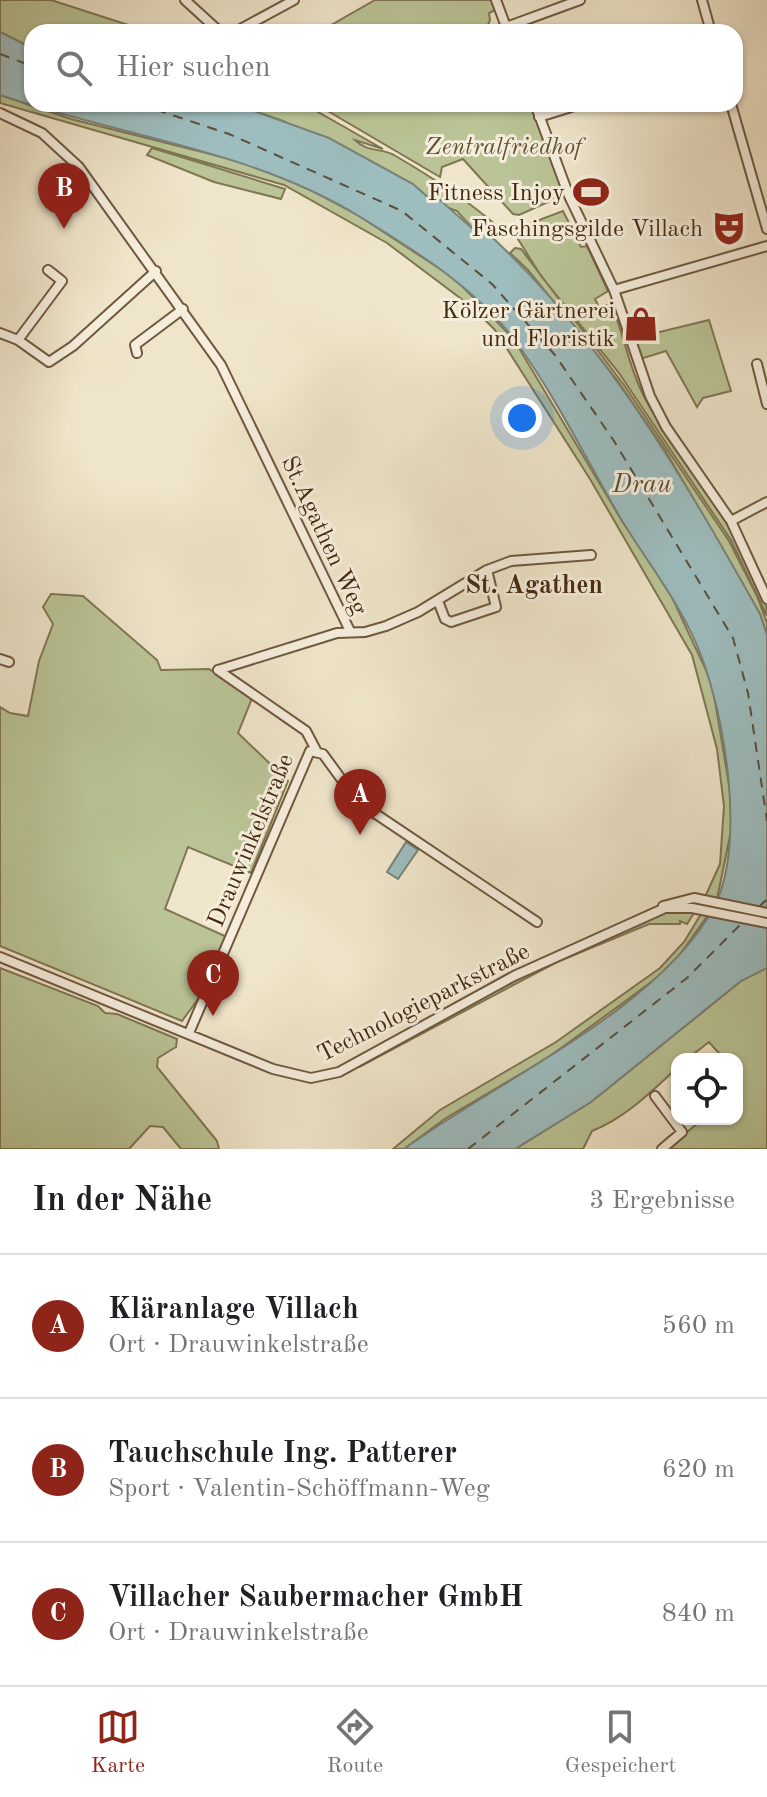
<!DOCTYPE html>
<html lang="de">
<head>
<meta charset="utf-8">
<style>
  :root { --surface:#fff; --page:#f6f6f6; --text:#202124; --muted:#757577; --line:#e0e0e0; --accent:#8f2418 }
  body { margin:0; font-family:"Old Standard TT",serif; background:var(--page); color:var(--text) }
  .controls { position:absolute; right:24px; bottom:24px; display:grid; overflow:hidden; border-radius:16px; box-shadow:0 2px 6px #0004 }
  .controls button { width:72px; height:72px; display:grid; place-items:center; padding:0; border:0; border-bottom:2px solid var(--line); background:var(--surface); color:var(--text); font:40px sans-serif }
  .you { position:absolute; left:522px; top:418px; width:28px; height:28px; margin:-20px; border:6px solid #fff; border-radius:50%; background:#1a73e8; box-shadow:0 0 0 12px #1a73e833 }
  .badge { display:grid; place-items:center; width:52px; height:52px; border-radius:50%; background:var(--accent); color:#fff; font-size:26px; font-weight:700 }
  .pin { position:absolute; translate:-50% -66px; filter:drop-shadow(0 2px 4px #0008) }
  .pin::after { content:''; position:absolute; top:42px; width:28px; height:24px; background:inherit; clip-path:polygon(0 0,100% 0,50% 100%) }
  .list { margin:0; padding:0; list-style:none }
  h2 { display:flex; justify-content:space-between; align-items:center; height:104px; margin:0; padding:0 32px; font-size:34px }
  h2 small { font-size:26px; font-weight:400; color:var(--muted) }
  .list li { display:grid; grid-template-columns:52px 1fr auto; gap:24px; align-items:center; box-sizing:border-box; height:144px; padding:0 32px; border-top:2px solid var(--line) }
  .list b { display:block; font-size:30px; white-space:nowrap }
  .list p { margin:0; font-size:26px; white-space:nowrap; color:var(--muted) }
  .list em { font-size:26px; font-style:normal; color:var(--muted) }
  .icon { flex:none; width:44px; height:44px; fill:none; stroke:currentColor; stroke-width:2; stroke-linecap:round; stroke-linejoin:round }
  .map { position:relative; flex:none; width:767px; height:1149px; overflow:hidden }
  .search { position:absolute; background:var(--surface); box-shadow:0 2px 6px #0004; left:24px; right:24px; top:24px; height:88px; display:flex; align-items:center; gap:20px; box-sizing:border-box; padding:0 28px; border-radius:24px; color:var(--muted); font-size:30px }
  .sheet { height:536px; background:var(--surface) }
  nav { display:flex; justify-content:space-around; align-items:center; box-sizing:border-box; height:112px; border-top:2px solid var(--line); background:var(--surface); font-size:22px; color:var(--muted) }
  nav a { display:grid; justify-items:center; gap:4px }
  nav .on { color:var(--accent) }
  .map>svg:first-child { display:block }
  .green { fill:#bac496; stroke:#807652; stroke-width:2 }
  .water { fill:#9dbdbf; stroke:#7a8279; stroke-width:2 }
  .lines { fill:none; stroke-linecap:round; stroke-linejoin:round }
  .ferry { stroke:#5b4e3b; stroke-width:2; stroke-dasharray:10 8; stroke-linecap:butt }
  .minor-casing { stroke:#70583e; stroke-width:12 }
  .minor { stroke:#f5eedd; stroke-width:8 }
  .labels { text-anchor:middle; stroke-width:6; stroke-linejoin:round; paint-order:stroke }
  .park-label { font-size:24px; font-style:italic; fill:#625031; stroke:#f5eedd }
  .poi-label { font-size:24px; fill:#45290f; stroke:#f5eedd; text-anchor:end }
  .street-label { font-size:24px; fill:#45290f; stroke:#f5eedd }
  .water-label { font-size:26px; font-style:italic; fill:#5b4e3b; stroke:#f5eedd }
  .neighbourhood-label { font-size:26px; font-weight:bold; fill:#45290f; stroke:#f5eedd }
</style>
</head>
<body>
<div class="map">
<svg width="767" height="1149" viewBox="0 0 767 1149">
  <rect width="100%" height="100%" fill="#efe5ca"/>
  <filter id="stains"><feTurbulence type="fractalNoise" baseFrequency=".0025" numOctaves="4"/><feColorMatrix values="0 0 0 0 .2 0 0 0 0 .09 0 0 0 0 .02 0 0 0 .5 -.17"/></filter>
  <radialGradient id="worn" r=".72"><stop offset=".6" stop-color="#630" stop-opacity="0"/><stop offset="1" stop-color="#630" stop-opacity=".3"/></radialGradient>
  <path class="green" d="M0,0H51L150,32H32V48L0,32Z
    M375,0H492L495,10L489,13L490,20L485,32H319Z
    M0,95L71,119L254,165L307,188L356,214L454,278L513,338L622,521L670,593L712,683L731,797V831L717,899L705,897L720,864L724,806L717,749L692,655L590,479L495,330L472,307L387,243L284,185L0,103Z
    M235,104H304L383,149L355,140C366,152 381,148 394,155C430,176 465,198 497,226L491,236L482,228L474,230L457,211L433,202L413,184L283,121Z
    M316,104H530L564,195L519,215L513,214L463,159L442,167L440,177Z
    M152,148L285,189L281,199L214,182L147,155Z
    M563,211L581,247L587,246L608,291L595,299L600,309L611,303C624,335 630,372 647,402C675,452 767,565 767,616L731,540L619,373L541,276L518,239L531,223Z
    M515,248L521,249L624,385L729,541L757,596L767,623V635L760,614L665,450L617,380L528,270L510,253Z
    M709,320L731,391L703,398L697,407L666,351L640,359L635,338Z
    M51,594L83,596L157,660L161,670L209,669L253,696L238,733L288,781L251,873L188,847L165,909L227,937L201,995L182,1021L0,946V707L10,713L28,716L39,661L53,624L43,607Z
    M663,911L694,913L687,924L680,921V924H649L557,962L359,1067L509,983Z
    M701,914L708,915L671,967L627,1000L546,1059L446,1118L404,1149H393L440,1110L556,1042L660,968L684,942Z
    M764,967L767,968V1149H666L703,1119H737V1059H724L709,1042L687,1059H677V1068C651,1092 625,1118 592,1131L583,1149H515L591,1102L741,981Z
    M0,968L98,1006L105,1013L117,1014L177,1039L176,1047L158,1058L157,1067L217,1141L219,1149H181L163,1127L150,1126L129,1149H0Z"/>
  <path class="water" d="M0,32L32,48V104H235L329,138L413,184L433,202L440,200L474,230L482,228C601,335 682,475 760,614L767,635V968L741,981L591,1102L515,1149H404C498,1080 656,1011 713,909C748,845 724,707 696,643C676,598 646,560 621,519C586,459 555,395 514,339C473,286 413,249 357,215C248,149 119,136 0,95Z
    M406,842L418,850L398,879L387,872Z"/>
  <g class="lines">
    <path class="ferry" d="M0,54L32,66
      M139,104L229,134L402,211L492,284L555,355L614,441L733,638L748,693L767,821
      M759,907L767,899
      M468,1149L687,978L743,922"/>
    <g class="minor-casing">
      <path id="minor" d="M185,0L220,32
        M496,0L508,32
        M702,0L711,32
        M506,27L580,0
        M235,32L294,0
        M535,104L569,196L614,290L650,396L666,427L731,521L767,599
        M731,104L767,229
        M0,113L42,133L79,167L221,365L350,631
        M539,117L581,104
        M614,290L767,246
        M0,333L18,340L49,362L73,346L156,271
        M18,340L62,281L48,270
        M137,353L135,345L183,309
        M757,364L767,404
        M731,521L767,502
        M438,601L445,619L451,622L496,607L487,570
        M0,659L9,662
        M218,670L337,633L365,632L386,626L418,612L487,570L511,561L591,555
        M218,670L306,731L316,750
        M663,906L694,898L767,913
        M0,957L273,1069L311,1078L339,1072L514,976L665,908H692L767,923
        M189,1033L310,751L323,754L358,802L537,922
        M655,1096L682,1132L662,1149"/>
    </g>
    <use href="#minor" class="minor"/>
  </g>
  <defs>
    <g id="stadium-bare" transform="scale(2.76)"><path d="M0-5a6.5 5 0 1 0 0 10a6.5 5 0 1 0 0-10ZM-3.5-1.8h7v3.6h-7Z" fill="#8f2418" stroke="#f5eedd" stroke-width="2.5" paint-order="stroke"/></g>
    <g id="theatre-bare" transform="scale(2.76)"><path d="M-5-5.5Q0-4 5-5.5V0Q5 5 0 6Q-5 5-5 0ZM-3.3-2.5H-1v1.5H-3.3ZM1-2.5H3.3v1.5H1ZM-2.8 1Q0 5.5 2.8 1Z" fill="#8f2418" stroke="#f5eedd" stroke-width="2.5" paint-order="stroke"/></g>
    <g id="shop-bare" transform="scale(2.76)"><path d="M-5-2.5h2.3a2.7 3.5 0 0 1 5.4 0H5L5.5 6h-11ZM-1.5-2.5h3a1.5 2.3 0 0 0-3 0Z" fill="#8f2418" stroke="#f5eedd" stroke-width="2.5" paint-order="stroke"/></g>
  </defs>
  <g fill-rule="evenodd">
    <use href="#stadium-bare" x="591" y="192"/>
    <use href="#theatre-bare" x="729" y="228"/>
    <use href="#shop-bare" x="641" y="324"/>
  </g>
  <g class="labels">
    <g class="park-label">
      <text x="504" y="154">Zentralfriedhof</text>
    </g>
    <g class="poi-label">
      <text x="565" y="200">Fitness Injoy</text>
      <text x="703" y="236">Faschingsgilde Villach</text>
      <text x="615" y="318">Kölzer Gärtnerei<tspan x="615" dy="28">und Floristik</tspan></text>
    </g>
    <g class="street-label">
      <text transform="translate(325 535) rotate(65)" y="8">St.Agathen Weg</text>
      <text transform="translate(250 840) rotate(-67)" y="8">Drauwinkelstraße</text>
      <text transform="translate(423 1002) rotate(-27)" y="8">Technologieparkstraße</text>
    </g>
    <g class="water-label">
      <text x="642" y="492">Drau</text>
    </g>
    <g class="neighbourhood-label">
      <text x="534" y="593">St. Agathen</text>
    </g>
  </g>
  <rect width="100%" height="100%" filter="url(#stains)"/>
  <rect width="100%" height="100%" fill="url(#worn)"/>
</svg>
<div class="controls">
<button><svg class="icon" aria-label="locate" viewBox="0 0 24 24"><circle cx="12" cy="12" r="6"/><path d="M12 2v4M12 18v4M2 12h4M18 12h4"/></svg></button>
</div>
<div class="you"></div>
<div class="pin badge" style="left:360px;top:835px">A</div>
<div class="pin badge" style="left:64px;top:229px">B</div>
<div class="pin badge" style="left:213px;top:1016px">C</div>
<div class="search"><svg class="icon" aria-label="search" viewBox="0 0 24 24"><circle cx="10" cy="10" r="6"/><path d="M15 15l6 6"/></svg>Hier suchen</div>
</div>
<section class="sheet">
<h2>In der Nähe<small>3 Ergebnisse</small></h2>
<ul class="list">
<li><span class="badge">A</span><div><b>Kläranlage Villach</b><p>Ort · Drauwinkelstraße</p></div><em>560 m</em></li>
<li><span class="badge">B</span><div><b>Tauchschule Ing. Patterer</b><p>Sport · Valentin-Schöffmann-Weg</p></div><em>620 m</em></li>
<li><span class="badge">C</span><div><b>Villacher Saubermacher GmbH</b><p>Ort · Drauwinkelstraße</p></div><em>840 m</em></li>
</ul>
</section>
<nav>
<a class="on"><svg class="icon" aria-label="map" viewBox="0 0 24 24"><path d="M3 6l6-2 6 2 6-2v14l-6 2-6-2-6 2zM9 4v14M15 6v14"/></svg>Karte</a>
<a><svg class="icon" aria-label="directions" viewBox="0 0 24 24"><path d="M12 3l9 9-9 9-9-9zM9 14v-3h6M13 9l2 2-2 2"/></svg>Route</a>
<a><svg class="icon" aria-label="saved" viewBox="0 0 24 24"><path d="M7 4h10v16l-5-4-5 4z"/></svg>Gespeichert</a>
</nav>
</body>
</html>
